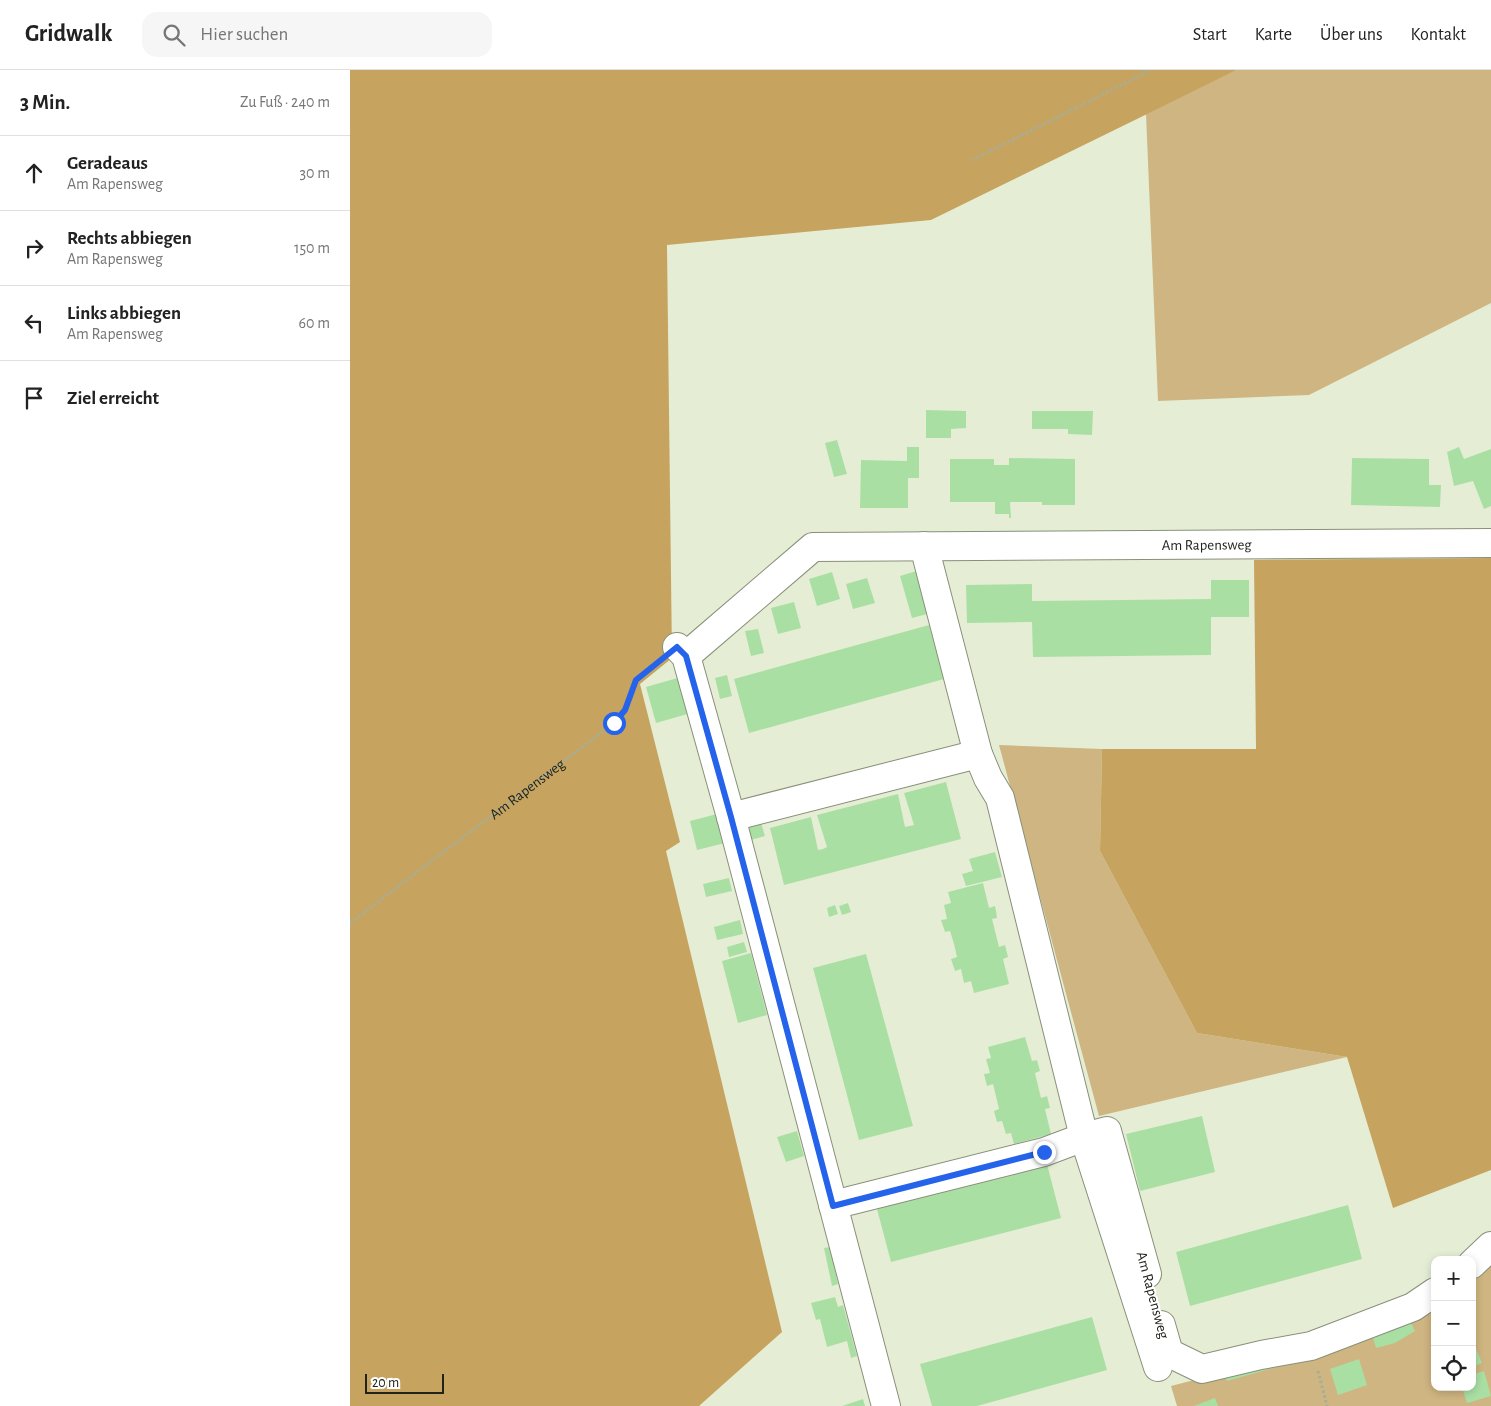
<!DOCTYPE html>
<html lang="de">
<head>
<meta charset="utf-8">
<style>
  :root { --surface:#fff; --page:#f6f6f6; --text:#222; --muted:#767676; --line:#e0e0e0 }
  body { margin:0; font-family:"Alegreya Sans",sans-serif; background:var(--page); color:var(--text) }
  .controls { position:absolute; right:15px; bottom:15px; display:grid; overflow:hidden; border-radius:10px; box-shadow:0 2px 8px #0003 }
  .controls button { width:45px; height:45px; display:grid; place-items:center; padding:0; border:0; border-bottom:1px solid var(--line); background:var(--surface); color:var(--text); font:25px sans-serif }
  .scale { position:absolute; left:15px; bottom:12px; width:79px; box-sizing:border-box; padding-left:5px; border:2px solid #20231a; border-top:0; font-size:14px; line-height:18px; white-space:nowrap; color:#20231a; -webkit-text-stroke:4px #fff; paint-order:stroke }
  .stop { position:absolute; width:15px; height:15px; margin:-11px; border:4px solid #2563eb; border-radius:50%; background:#fff }
  .stop.end { background:#2563eb; border-color:#fff; box-shadow:0 1px 5px #0008 }
  .list { margin:0; padding:0; list-style:none }
  h2 { display:flex; justify-content:space-between; align-items:center; height:65px; margin:0; padding:0 20px; font-size:21px }
  h2 small { font-size:16px; font-weight:400; color:var(--muted) }
  .list li { display:grid; grid-template-columns:32px 1fr auto; gap:15px; align-items:center; box-sizing:border-box; height:75px; padding:0 20px; border-top:1px solid var(--line) }
  .list b { display:block; font-size:19px; white-space:nowrap }
  .list p { margin:0; font-size:16px; white-space:nowrap; color:var(--muted) }
  .list em { font-size:16px; font-style:normal; color:var(--muted) }
  .icon { flex:none; width:28px; height:28px; fill:none; stroke:currentColor; stroke-width:2; stroke-linecap:round; stroke-linejoin:round }
  .map { position:relative; flex:none; width:1141px; height:1336px; overflow:hidden }
  header { display:flex; align-items:center; gap:30px; box-sizing:border-box; height:70px; padding:0 25px; background:var(--surface); border-bottom:1px solid var(--line) }
  header strong { font-size:24px }
  nav { display:flex; gap:28px; margin-inline-start:auto; font-size:18px }
  .search { width:350px; height:45px; background:var(--page); display:flex; align-items:center; gap:12px; box-sizing:border-box; padding:0 18px; border-radius:15px; color:var(--muted); font-size:19px }
  main { display:flex }
  aside { flex:1; background:var(--surface) }
  .map>svg:first-child { display:block }
  .green { fill:#cfb581 }
  .forest { fill:#c6a45f }
  .building { fill:#aadfa4 }
  .lines { fill:none; stroke-linecap:round; stroke-linejoin:round }
  .minor-casing { stroke:#88907a; stroke-width:30 }
  .path { stroke:#a6ad99; stroke-width:3; stroke-dasharray:2.5 2.5; stroke-linecap:butt }
  .minor { stroke:#fff; stroke-width:28 }
  .route { stroke:#2563eb; stroke-width:6 }
  .labels { text-anchor:middle; stroke-width:4; stroke-linejoin:round; paint-order:stroke }
  .street-label { font-size:15px; fill:#20231a; stroke:#fff }
</style>
</head>
<body>
<header>
<strong>Gridwalk</strong>
<div class="search"><svg class="icon" aria-label="search" viewBox="0 0 24 24"><circle cx="10" cy="10" r="6"/><path d="M15 15l6 6"/></svg>Hier suchen</div>
<nav><a>Start</a><a>Karte</a><a>Über uns</a><a>Kontakt</a></nav>
</header>
<main>
<aside>
<h2>3 Min.<small>Zu Fuß · 240 m</small></h2>
<ul class="list">
<li><svg class="icon" aria-label="ahead" viewBox="0 0 24 24"><path d="M12 20V5M6 11l6-6 6 6"/></svg><div><b>Geradeaus</b><p>Am Rapensweg</p></div><em>30 m</em></li>
<li><svg class="icon" aria-label="right" viewBox="0 0 24 24"><path d="M7 20v-9h11M14 6l5 5-5 5"/></svg><div><b>Rechts abbiegen</b><p>Am Rapensweg</p></div><em>150 m</em></li>
<li><svg class="icon" aria-label="left" viewBox="0 0 24 24"><path d="M17 20v-9H6M10 6l-5 5 5 5"/></svg><div><b>Links abbiegen</b><p>Am Rapensweg</p></div><em>60 m</em></li>
<li><svg class="icon" aria-label="arrive" viewBox="0 0 24 24"><path d="M6 21V4h12l-3 4 3 4H6"/></svg><div><b>Ziel erreicht</b></div></li>
</ul>
</aside>
<div class="map">
<svg width="1141" height="1336" viewBox="0 0 1141 1336">
  <rect width="100%" height="100%" fill="#e5eed5"/>
  <path class="green" d="M887,0H1141V233L959,325L808,331L796,44Z
    M649,675L752,679L750,781L847,963L997,987L749,1046Z
    M1141,1190V1336H827L821,1316L982,1274L1085,1232V1317H1122V1206Z"/>
  <path class="forest" d="M0,0H887L581,150L317,175L322,588L290,614L330,772L316,781L432,1262L349,1336H0Z
    M1141,488V1100L1043,1138L997,987L847,963L750,781L752,679H906L904,490Z"/>
  <path class="building" d="M576,340L616,341V358L601,359V368H576Z
    M682,341H743L742,365L718,364V359H682Z
    M487,370L497,404L484,407L475,373Z
    M557,377H569V408H558V438H510L511,390L557,391Z
    M1109,377L1114,389L1141,379V436L1134,439L1123,411L1104,416L1097,382Z
    M659,388L725,389V435H692V432H660L661,448H659V444H645V432H600V389H644V395H659Z
    M1002,388L1079,389V415H1091L1090,437L1001,435Z
    M573,499L585,542L562,548L550,506Z
    M482,502L490,529L467,536L459,509Z
    M517,508L525,533L503,539L496,514Z
    M861,510H899V547H861V585L683,587L682,552L617,553L616,515L682,514V531L861,529Z
    M444,532L451,558L428,564L421,538Z
    M579,555L594,609L399,663L384,609Z
    M408,559L414,583L401,586L395,561Z
    M377,605L382,626L370,629L365,608Z
    M331,607L341,643L306,653L296,617Z
    M596,712L611,769L434,815L420,758L461,747L468,780L473,779L477,777L467,745L548,724L555,757L564,755L554,723Z
    M367,744L375,773L347,780L340,751Z
    M411,753L415,766L401,770L397,757Z
    M645,782L652,807L616,816L612,804L623,801L619,789Z
    M379,808L382,821L356,827L353,814Z
    M633,813L639,838L645,836L646,841L647,848L642,849L649,877L655,875L658,887L653,889L659,914L624,923L621,911L614,913L611,899L605,901L601,889L607,887L604,874L600,861L595,862L591,850L597,849L594,835L601,833L598,822Z
    M498,833L501,842L492,845L489,836Z
    M485,835L488,844L479,847L477,838Z
    M390,850L393,864L367,870L364,857Z
    M394,872L397,882L379,887L377,877Z
    M401,883L417,945L388,953L372,891Z
    M516,884L563,1056L509,1070L463,898Z
    M675,967L682,991L687,990L690,1001L685,1003L691,1028L697,1026L700,1038L695,1039L701,1064L664,1074L661,1063L656,1064L652,1051L647,1052L644,1041L649,1039L643,1014L637,1016L634,1004L640,1003L636,989L641,988L638,977Z
    M852,1046L865,1102L790,1121L776,1064Z
    M447,1061L454,1086L436,1092L427,1067Z
    M697,1094L711,1148L541,1192L527,1139Z
    M998,1135L1012,1189L840,1236L826,1182Z
    M480,1177L488,1214L482,1216L474,1178Z
    M485,1227L488,1237L493,1235L507,1286L501,1288L497,1271L477,1277L470,1249L466,1250L461,1233Z
    M742,1247L757,1300L627,1336H582L570,1294Z
    M1060,1251L1065,1261L1045,1273L1026,1278L1022,1264Z
    M1122,1274H1124L1132,1293L1122,1297Z
    M1009,1289L1017,1315L988,1325L980,1299Z
    M934,1295L877,1311L875,1305Z
    M1134,1301L1141,1326L1117,1333L1112,1317H1122V1305Z
    M865,1328L868,1336H844Z
    M513,1329L515,1336H492Z"/>
  <g class="lines">
    <g class="minor-casing">
      <g id="minor">
        <path d="M574,476L628,684L638,708L650,728L734,1067L808,1297"/>
        <path d="M327,577L336,586L381,747L536,1336"/>
        <path id="s2" d="M336,586L463,477L1141,473"/>
        <path d="M381,747L628,684"/>
        <path d="M483,1135L694,1082L734,1067L757,1061L797,1204"/>
        <path d="M1122,1194L1141,1176"/>
        <path d="M811,1255L819,1283L852,1299L911,1285L961,1276L1063,1237L1085,1222"/>
      </g>
    </g>
    <g class="path">
      <path d="M622,90L801,0"/>
      <path id="s1" d="M0,853L264,653L275,640L286,611L307,593"/>
      <path d="M968,1301L977,1336"/>
    </g>
    <use href="#minor" class="minor"/>
  </g>
  <g class="lines">
    <path class="route" d="M264,653L275,640L286,610L327,577L336,586L381,747L483,1136L694,1082"/>
  </g>
  <g class="labels">
    <g class="street-label">
      <text dy="5" stroke="none"><textPath href="#s2" startOffset="561">Am Rapensweg</textPath></text>
      <text dy="5" stroke="none"><textPath href="#s1" startOffset="222">Am Rapensweg</textPath></text>
      <text transform="translate(803 1225) rotate(75)" y="5">Am Rapensweg</text>
    </g>
  </g>
</svg>
<div class="controls">
<button>+</button>
<button>−</button>
<button><svg class="icon" aria-label="locate" viewBox="0 0 24 24"><circle cx="12" cy="12" r="6"/><path d="M12 2v4M12 18v4M2 12h4M18 12h4"/></svg></button>
</div>
<div class="scale">20 m</div>
<div class="stop" style="left:264px;top:653px"></div>
<div class="stop end" style="left:694px;top:1082px"></div>
</div>
</main>
</body>
</html>
